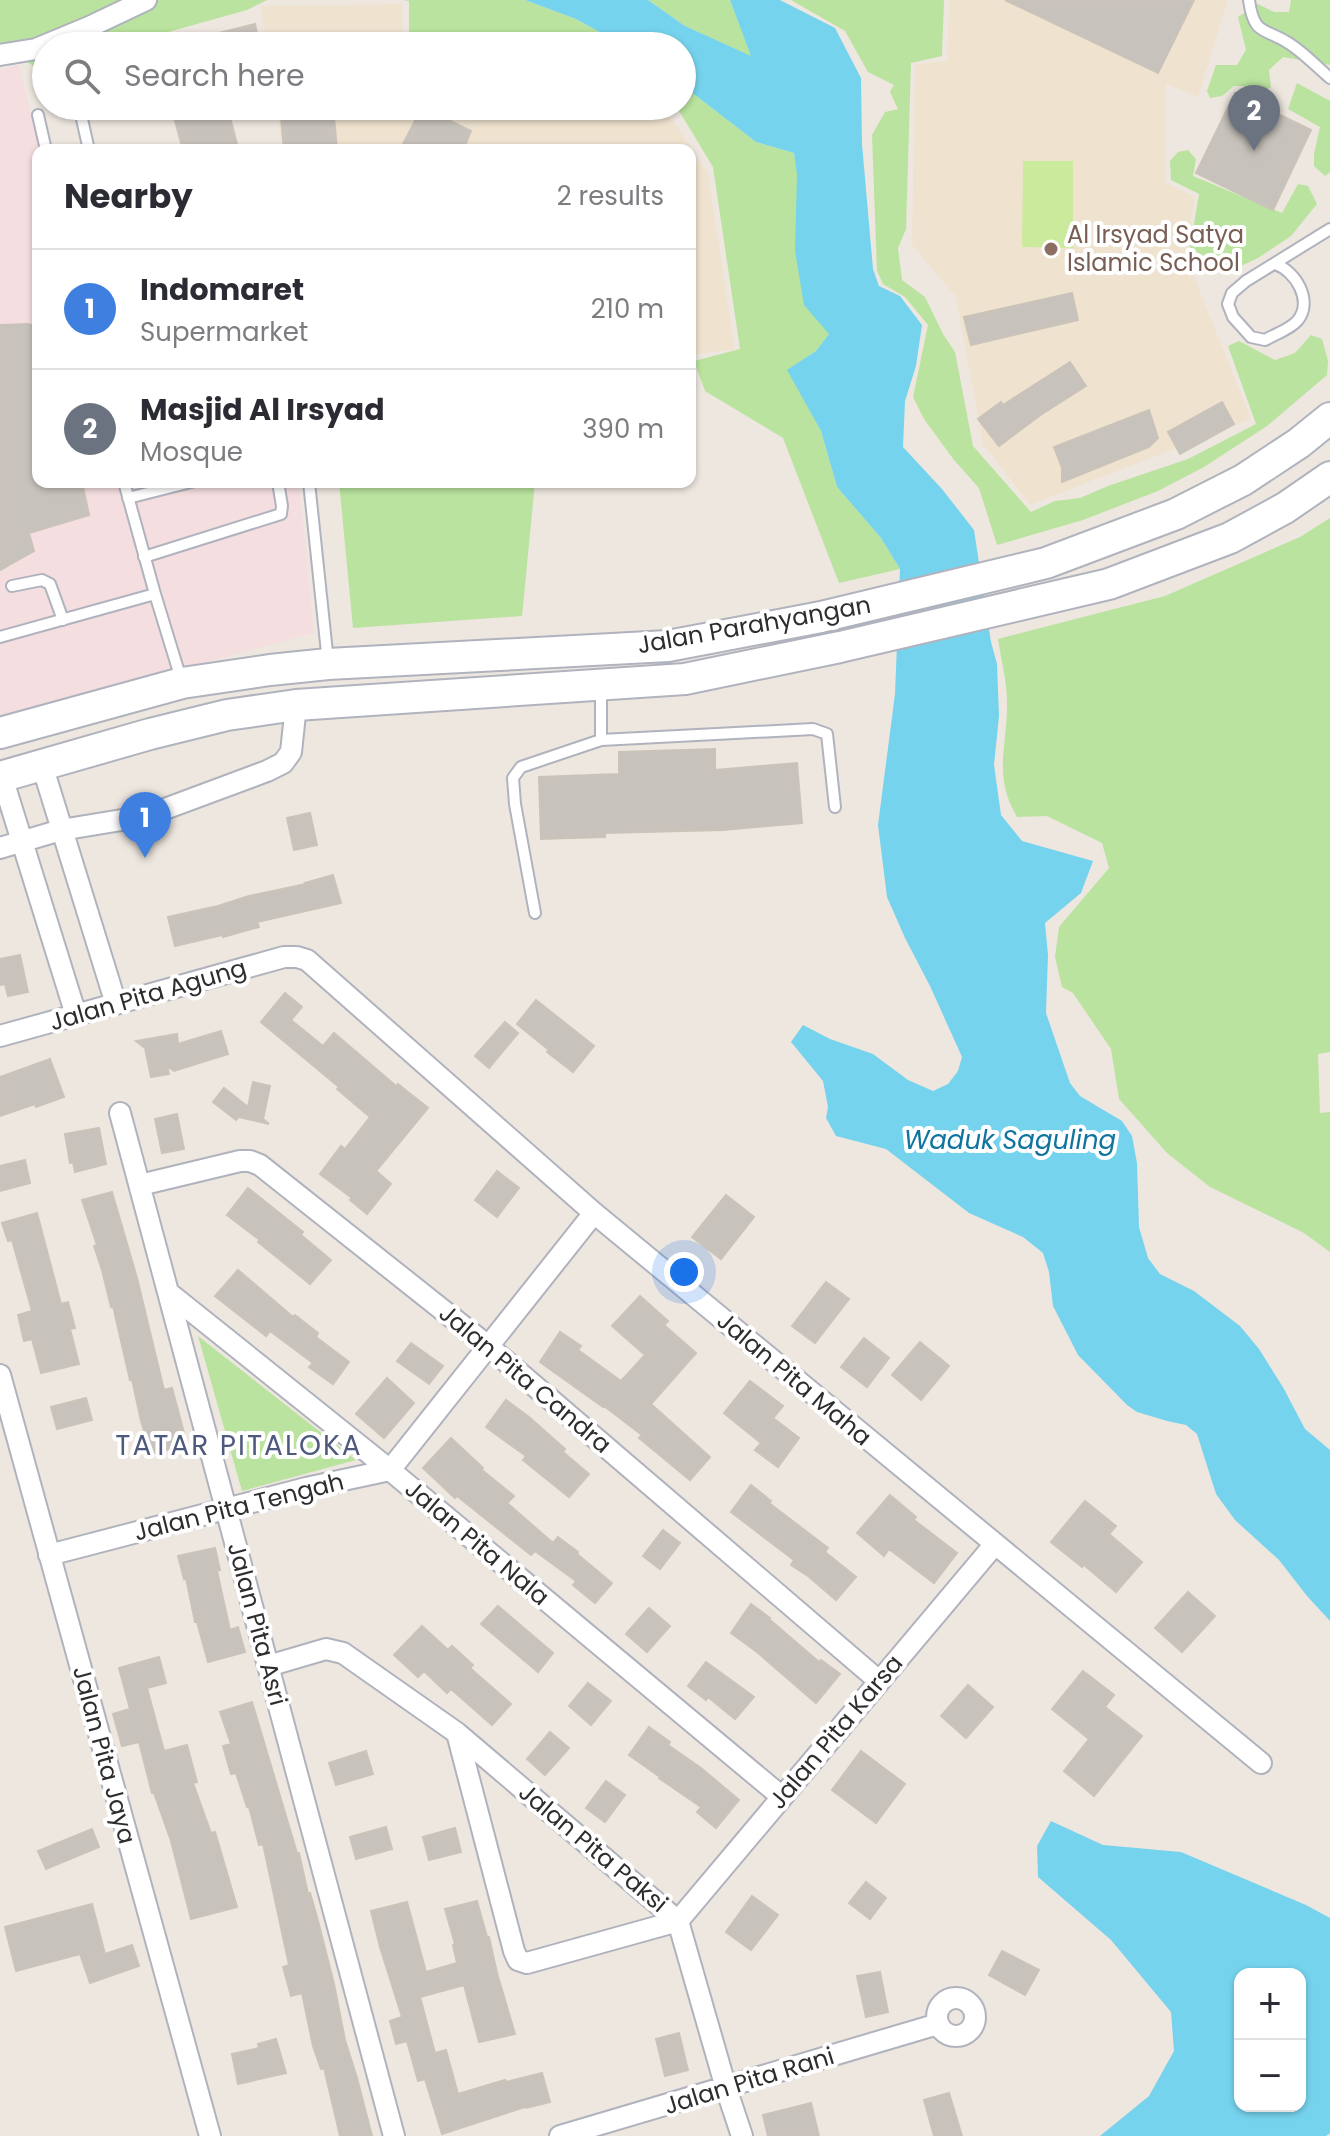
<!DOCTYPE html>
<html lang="en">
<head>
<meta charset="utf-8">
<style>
  :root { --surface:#fff; --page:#f2f2f3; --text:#2b2b33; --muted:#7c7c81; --line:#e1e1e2; --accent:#456ff6 }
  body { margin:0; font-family:Poppins,sans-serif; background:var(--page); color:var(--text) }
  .controls { position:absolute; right:24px; bottom:24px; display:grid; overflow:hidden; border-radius:16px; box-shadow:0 2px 6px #0004 }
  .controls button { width:72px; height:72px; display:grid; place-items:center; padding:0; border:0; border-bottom:2px solid var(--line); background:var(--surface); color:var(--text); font:40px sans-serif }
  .you { position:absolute; left:684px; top:1272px; width:28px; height:28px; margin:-20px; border:6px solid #fff; border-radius:50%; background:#1a73e8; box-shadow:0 0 0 12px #1a73e833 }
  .badge { display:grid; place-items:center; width:52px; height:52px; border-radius:50%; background:var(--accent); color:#fff; font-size:26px; font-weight:700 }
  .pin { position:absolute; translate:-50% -66px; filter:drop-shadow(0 2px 4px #0008) }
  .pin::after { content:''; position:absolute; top:42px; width:28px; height:24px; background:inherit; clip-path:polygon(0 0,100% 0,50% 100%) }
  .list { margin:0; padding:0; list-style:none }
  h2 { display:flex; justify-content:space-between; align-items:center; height:104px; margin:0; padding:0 32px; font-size:34px }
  h2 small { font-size:26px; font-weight:400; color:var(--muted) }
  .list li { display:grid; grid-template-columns:52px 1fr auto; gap:24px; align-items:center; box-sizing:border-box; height:120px; padding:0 32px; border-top:2px solid var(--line) }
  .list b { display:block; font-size:30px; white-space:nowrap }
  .list p { margin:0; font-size:26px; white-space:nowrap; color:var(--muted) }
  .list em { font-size:26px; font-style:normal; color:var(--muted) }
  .icon { flex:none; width:44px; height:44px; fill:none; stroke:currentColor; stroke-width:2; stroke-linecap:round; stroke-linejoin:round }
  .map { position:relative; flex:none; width:1330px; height:2136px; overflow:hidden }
  .search { position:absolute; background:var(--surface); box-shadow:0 2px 6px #0004; left:32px; top:32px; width:664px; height:88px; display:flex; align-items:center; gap:20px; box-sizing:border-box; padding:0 28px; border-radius:44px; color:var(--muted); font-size:30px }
  .panel { position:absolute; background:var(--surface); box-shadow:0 2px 6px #0004; left:32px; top:144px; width:664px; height:344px; border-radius:16px }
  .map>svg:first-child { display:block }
  .education { fill:#efe3d0 }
  .medical { fill:#f4dee0 }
  .green { fill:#b9e39e }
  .pitch { fill:#ccea9b }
  .water { fill:#76d3ed; fill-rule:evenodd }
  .building { fill:#c7c2bb; stroke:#cac3b9; stroke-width:2 }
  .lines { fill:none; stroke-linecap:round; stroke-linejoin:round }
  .service-casing { stroke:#b0b3bd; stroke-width:14 }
  .minor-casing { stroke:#b0b3bd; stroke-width:24 }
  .secondary-casing { stroke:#b0b3bd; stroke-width:34 }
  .service { stroke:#fff; stroke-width:10 }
  .minor { stroke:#fff; stroke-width:20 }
  .secondary { stroke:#fff; stroke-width:30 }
  .education-dot { fill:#8d6e63; stroke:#fff; stroke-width:3 }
  .labels { text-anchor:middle; stroke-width:8; stroke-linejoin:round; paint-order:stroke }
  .education-label { font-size:24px; fill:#785e54; stroke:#fff; text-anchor:start }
  .street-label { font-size:24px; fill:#2d2d2d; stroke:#fff }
  .water-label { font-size:26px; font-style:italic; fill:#11749e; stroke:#fff }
  .quarter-label { font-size:28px; letter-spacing:2px; fill:#4e597e; stroke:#fff }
</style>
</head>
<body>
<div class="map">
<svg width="1330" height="2136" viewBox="0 0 1330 2136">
  <rect width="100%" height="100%" fill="#eee7e0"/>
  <path class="education" d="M949,0H1228L1198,97L1166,84V183L1195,197L1185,254L1251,419L1030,505L983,444L956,297L912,245L915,64L947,61Z
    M402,4V46H267L261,6Z
    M276,106H471L479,108L481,106H650L667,112L708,173L735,349L690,355V150H282Z"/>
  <path class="medical" d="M19,65L40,150H38V482H299L314,633L0,718V70Z"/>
  <path class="green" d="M0,0H267L247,10L118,46H46V63L34,66L0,48Z
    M403,0H525L576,19L625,46H540L512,33L505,46H409V1Z
    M648,0H730L752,57L685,26Z
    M791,0H944L942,56L911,63L906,229L898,248L902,280L925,297L943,334L955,352L973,446L1031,512L1055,501L1080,498L1108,486L1188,459L1256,424L1228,346L1239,341L1275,360L1295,353L1311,335L1322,339L1328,361L1327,375L1267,426L1204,467L1158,491L1083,520L997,545L979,488L954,460L924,419L913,397L928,325L905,297L883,284L877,271L872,135L885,112L898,109L890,92L894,85L868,72L845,31Z
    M1291,0H1330V65L1283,57L1269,70L1271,87L1262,93L1243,86H1234L1222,96L1210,98L1207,91L1216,65H1237L1246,50L1238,17L1258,4L1274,12H1289Z
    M1297,83L1330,101V172L1325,176L1314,166V154L1320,127L1288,109Z
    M682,85L756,142L794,153L829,334L816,351L788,370L821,431L837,487L881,538L900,569L839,583L783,438L705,391L694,361L740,349L713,167L678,109L671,106H682Z
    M1188,150L1196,159L1193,176L1282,213L1298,184L1308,186L1317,204L1291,236L1258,258L1226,273L1190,247L1199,194L1171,180L1170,161L1178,152Z
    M339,482H535L522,616L353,628Z
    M1330,518V1052L1318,1054L1320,1113L1330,1112V1252L1304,1233L1210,1187L1167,1153L1119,1099L1111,1049L1073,993L1062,987L1055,957L1059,927L1109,868L1102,843L1047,816L1017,817C992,775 1008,745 1007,701C1007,681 1001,660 998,639L1165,596L1300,537Z
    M198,1336L356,1460L242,1491Z"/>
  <path class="pitch" d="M1023,161H1073V248L1022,247Z"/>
  <path class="water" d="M525,0H648L685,26L751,56L730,0H780L835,28L861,78L862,144L873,269L879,286L900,296L922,325L916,366L905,401L903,447L942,489L974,530L991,642L997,664L999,716L994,765L1001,815L1022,841L1093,861L1081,893L1045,923L1048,955L1046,1013L1070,1083L1080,1096L1122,1121L1132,1136L1137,1163L1139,1227L1148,1258L1160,1274L1194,1291L1240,1326L1259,1349L1284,1389L1305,1429L1330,1450V1621L1307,1596L1279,1560L1235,1520L1216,1494L1197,1434L1186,1425L1167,1421L1137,1412L1127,1405L1078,1355L1053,1306L1049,1272L1043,1253L1023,1237L969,1213L886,1149L836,1136L826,1118L828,1107L823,1081L791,1042L803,1025L830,1039L873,1054L908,1080L933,1091L948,1084L958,1071L962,1057L930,986L905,938L887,897L878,825L895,694L900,569L881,538L837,487L821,431L787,370L816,351L829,334L804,305L795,251L797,175L794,153L756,142L682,85V46H625L576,19Z
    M1051,1821L1103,1845L1181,1852L1306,1905L1330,1918V2133L1326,2136H1100L1149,2096L1174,2051L1171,2012L1111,1940L1038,1877L1037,1846ZM1300,1974V2106H1240V1974Z"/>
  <path class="building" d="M1005,0H1194L1158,73Z
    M255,24L260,46H191V40Z
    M1235,93L1311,130L1273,210L1196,173Z
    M171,106H227L237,144L215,150H183Z
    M280,106H333L337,150H284Z
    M422,107L471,131L463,150H400Z
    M1072,293L1078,320L971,345L964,317Z
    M27,324L38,326V482H82L89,515L29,533L34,551L0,570V325Z
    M1070,362L1086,386L1042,414L999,446L978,419L1001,402L1003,405Z
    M1222,402L1234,424L1180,454L1168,432Z
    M1149,410L1158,438L1149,447L1062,482V468L1054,447Z
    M715,749V770L797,763L802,823L723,830L605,833V837L541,839L539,777L619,774V752Z
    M310,813L317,845L294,850L287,818Z
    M333,875L341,903L257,922L259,927L223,937L222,935L175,946L168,917L218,906L249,896L306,884L305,883Z
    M20,955L28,992L8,996L5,984L0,985V959Z
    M285,993L302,1007L291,1020L323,1046L334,1033L396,1086L398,1084L428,1108L376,1171L391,1184L367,1214L350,1200L352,1198L320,1174L341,1146L345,1149L370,1117L337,1089L339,1087L261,1022Z
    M536,1000L594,1046L573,1072L547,1052L549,1050L517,1024Z
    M505,1022L518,1033L489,1068L475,1056Z
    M221,1031L228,1054L174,1071L167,1066L169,1074L151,1077L145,1048L136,1041L177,1034L178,1044Z
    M50,1059L64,1097L36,1107L35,1104L0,1116V1077Z
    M253,1082L270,1086L263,1119L269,1124L239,1117L236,1120L213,1102L224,1088L248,1107Z
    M177,1114L184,1149L162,1153L155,1119Z
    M99,1128L106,1164L75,1172L73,1162L70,1163L65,1134Z
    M25,1160L30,1183L0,1191V1166Z
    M497,1171L519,1188L497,1217L475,1200Z
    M248,1188L303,1232L301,1235L331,1260L310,1284L258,1242L260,1240L227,1215Z
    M112,1192L137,1278L164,1390L172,1388L187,1444L152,1454L141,1421L132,1379L130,1380L113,1306L111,1307L102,1270L94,1246L97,1245L82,1200Z
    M726,1195L754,1217L721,1259L692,1237Z
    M37,1213L61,1304L68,1302L75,1328L70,1329L79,1364L41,1373L32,1339L24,1341L18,1315L32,1311L12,1240L8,1241L2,1223Z
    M238,1270L293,1317L295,1315L318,1333L316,1337L349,1362L333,1384L309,1367L313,1363L270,1331L266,1336L215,1296Z
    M826,1282L849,1299L815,1343L792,1326Z
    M640,1296L668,1321L664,1325L696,1353L651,1404L710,1457L690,1480L639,1438L642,1435L604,1406L603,1407L540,1362L560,1332L581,1346L578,1350L621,1381L645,1355L612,1326Z
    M864,1338L889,1358L867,1387L841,1367Z
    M920,1342L949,1366L921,1400L892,1375Z
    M411,1343L443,1366L429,1384L397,1361Z
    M387,1378L414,1403L384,1438L356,1414Z
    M750,1381L783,1406L773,1418L799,1438L778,1467L755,1450L761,1443L724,1413Z
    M86,1398L92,1420L57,1429L51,1407Z
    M506,1400L529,1417L565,1449L563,1452L589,1474L569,1497L523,1460L526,1456L486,1427Z
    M451,1438L483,1468L482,1470L514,1496L507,1503L553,1543L558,1537L578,1552L577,1554L612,1583L595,1603L573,1585L576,1581L535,1551L531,1555L457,1496L455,1498L423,1468Z
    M751,1485L771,1501L769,1503L828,1548L825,1552L856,1577L836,1600L808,1576L791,1565L794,1560L731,1512Z
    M890,1495L916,1517L914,1520L957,1553L934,1583L889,1549L884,1556L857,1533Z
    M1085,1501L1116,1526L1109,1534L1142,1562L1116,1592L1084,1565L1082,1567L1051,1542Z
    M663,1530L680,1543L660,1569L643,1556Z
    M215,1548L220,1570L217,1571L230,1630L238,1627L245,1652L208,1662L197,1622H195L186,1578L184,1579L178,1556Z
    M1188,1592L1215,1616L1182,1652L1155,1628Z
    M751,1604L770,1618L769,1619L819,1662L821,1660L840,1674L816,1703L757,1652L731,1633Z
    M498,1606L553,1653L538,1672L481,1624Z
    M649,1608L670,1626L647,1652L626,1634Z
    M422,1626L448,1650L452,1646L473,1665L470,1668L511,1704L492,1725L451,1689L447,1693L424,1671L418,1677L394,1655Z
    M159,1657L166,1683L147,1688L164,1751L187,1745L197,1782L193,1783L211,1833L215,1832L237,1907L191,1919L171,1841L154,1793H152L139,1742L122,1746L113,1714L130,1709L119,1668Z
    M706,1662L754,1697L735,1719L708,1697L706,1700L688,1686Z
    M1083,1671L1114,1695L1105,1707L1142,1736L1094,1796L1064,1771L1089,1739L1052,1709Z
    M588,1683L611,1701L591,1725L569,1706Z
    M968,1685L993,1707L966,1738L941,1716Z
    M252,1702L297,1853H299L308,1894L310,1893L317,1917L334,1984L345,2040L357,2078L372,2136H340L324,2068L321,2069L313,2046L302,1993L291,1996L283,1967L289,1965L263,1844L259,1845L249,1807H247L236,1773L231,1774L223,1746L231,1744L220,1712Z
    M649,1727L670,1742L668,1745L701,1768L739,1800L716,1828L697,1812L701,1807L659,1778L660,1777L629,1755Z
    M550,1732L569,1748L545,1775L527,1759Z
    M366,1751L373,1774L336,1785L329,1763Z
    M861,1751L905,1784L876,1823L832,1790Z
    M606,1781L625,1795L605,1822L586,1808Z
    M386,1827L392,1849L356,1859L350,1837Z
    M455,1828L461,1852L429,1860L423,1837Z
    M92,1829L99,1847L46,1869L38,1851Z
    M866,1882L886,1898L870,1919L849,1903Z
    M752,1896L778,1915L751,1950L726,1932Z
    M477,1901L487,1937H489L497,1973L515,2034L479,2042L464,1985L420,1997L435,2053L446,2050L458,2094L505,2080L506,2082L542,2073L550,2102L526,2108L525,2107L442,2134L425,2079L418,2081L407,2041L396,2044L390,2021L402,2017L380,1947L371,1911L407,1902L426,1972L457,1963L453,1945L455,1944L445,1909Z
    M92,1904L105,1954L132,1945L139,1966L90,1983L80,1954L16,1971L5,1927Z
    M1002,1951L1039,1970L1025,1995L989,1975Z
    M880,1972L888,2012L866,2017L857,1976Z
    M679,2033L688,2070L665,2076L656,2039Z
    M276,2039L286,2073L238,2084L232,2054L259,2048L258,2044Z
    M949,2093L962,2136H934L924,2100Z
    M811,2103L819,2136H768L763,2115Z"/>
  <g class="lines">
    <g class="service-casing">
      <path id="service" d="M1249,0C1254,37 1265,27 1290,44C1304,53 1317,67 1330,78
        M79,106L89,150
        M38,115L46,150
        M1275,264C1296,271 1313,301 1298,320C1291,329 1275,334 1265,340L1251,337L1233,317L1228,304L1232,293L1246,281L1330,229
        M124,482L155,594
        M309,482L328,662
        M128,498L191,482
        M144,557L281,514L282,506L278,482
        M12,586L42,580L50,584L63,620
        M0,637L155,594L181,679
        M601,740V688
        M535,913L515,804L513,778L521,767L601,740L813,729L827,734L835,807"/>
    </g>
    <g class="minor-casing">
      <path id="minor" d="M0,55L36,49L89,27L146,0
        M42,765L116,1004
        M2,777L76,1015
        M0,848L61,830L146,816L267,771L283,763L291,752L296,705
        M0,1036L284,957H297L307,960L594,1213L1261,1763
        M120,1113L394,2136
        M140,1185L240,1161H250L260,1165L488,1346L879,1681
        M169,1293L390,1470L782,1797
        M0,1375L210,2136
        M49,1555L306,1488L390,1470L594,1213
        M268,1666L326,1649L343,1653L457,1733L678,1921
        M457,1733L514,1951L518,1960L527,1963L678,1921
        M678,1921L995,1544
        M678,1921L726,2088L742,2136
        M937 2017a19 19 0 1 1 38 0a19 19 0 1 1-38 0Z
        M560,2136L938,2024"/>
    </g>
    <g class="secondary-casing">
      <path id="secondary" d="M0,733L182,683L270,670L328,664L668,646L821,617L1046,563L1176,514L1243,480L1299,443L1330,418
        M0,777L150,734L227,715L296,705L685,679L840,647L1109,584L1230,538L1285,508L1330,477"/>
    </g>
    <use href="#service" class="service"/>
    <use href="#minor" class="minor"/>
    <use href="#secondary" class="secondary"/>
  </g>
  <circle class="education-dot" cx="1051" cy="249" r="8"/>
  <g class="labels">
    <g class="education-label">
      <text x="1067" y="243">Al Irsyad Satya<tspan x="1067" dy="28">Islamic School</tspan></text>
    </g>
    <g class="street-label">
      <text transform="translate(754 625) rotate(-10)" y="8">Jalan Parahyangan</text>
      <text transform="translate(148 995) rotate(-16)" y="8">Jalan Pita Agung</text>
      <text transform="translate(525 1379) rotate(40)" y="8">Jalan Pita Candra</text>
      <text transform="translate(794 1379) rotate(40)" y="8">Jalan Pita Maha</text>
      <text transform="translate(239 1507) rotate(-14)" y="8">Jalan Pita Tengah</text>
      <text transform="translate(477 1543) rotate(40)" y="8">Jalan Pita Nala</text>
      <text transform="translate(257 1624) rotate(75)" y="8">Jalan Pita Asri</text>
      <text transform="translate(836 1732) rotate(-50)" y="8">Jalan Pita Karsa</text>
      <text transform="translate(104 1755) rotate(75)" y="8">Jalan Pita Jaya</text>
      <text transform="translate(593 1848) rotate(40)" y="8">Jalan Pita Paksi</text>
      <text transform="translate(749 2081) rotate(-17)" y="8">Jalan Pita Rani</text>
    </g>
    <g class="water-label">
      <text x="1010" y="1149">Waduk Saguling</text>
    </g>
    <g class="quarter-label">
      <text x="239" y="1455">TATAR PITALOKA</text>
    </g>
  </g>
</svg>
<div class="controls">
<button>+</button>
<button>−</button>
</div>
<div class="you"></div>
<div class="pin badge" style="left:145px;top:858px;background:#3f7fe0">1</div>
<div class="pin badge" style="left:1254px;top:151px;background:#6b7280">2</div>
<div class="search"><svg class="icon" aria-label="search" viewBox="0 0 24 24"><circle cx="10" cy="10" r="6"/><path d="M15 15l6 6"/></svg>Search here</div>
<section class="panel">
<h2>Nearby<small>2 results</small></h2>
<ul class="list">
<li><span class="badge" style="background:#3f7fe0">1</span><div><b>Indomaret</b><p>Supermarket</p></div><em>210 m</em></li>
<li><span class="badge" style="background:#6b7280">2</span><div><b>Masjid Al Irsyad</b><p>Mosque</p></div><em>390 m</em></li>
</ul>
</section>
</div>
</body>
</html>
